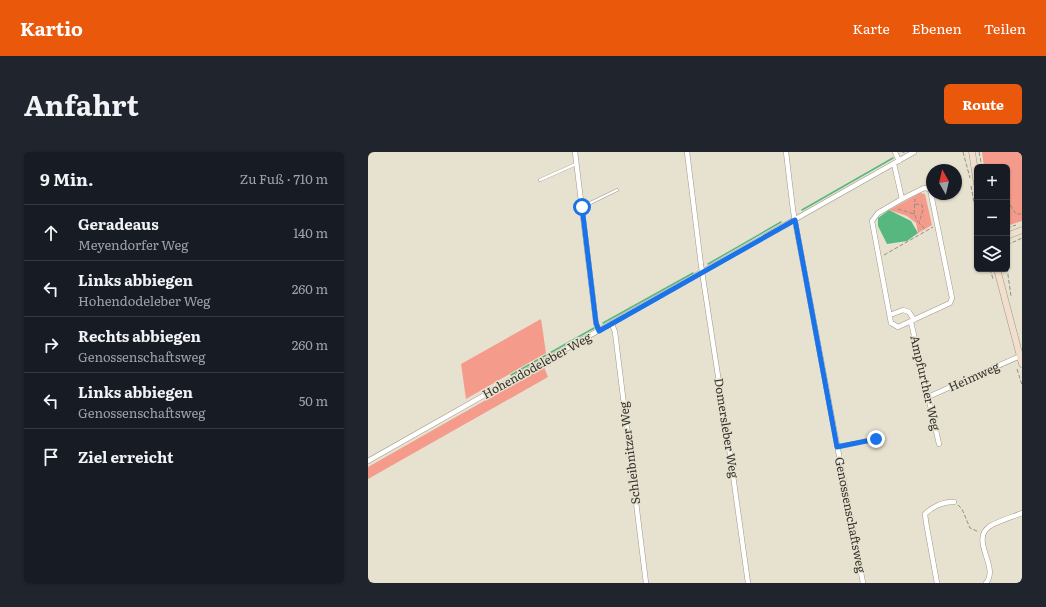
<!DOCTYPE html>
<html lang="de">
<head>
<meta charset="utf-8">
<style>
  :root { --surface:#171b24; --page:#20242c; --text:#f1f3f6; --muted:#9ea1a6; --line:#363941; --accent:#ea580c }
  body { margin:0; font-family:Literata,serif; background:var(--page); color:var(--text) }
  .controls { position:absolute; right:12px; top:12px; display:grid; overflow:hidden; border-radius:6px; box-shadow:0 1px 3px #0004 }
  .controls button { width:36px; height:36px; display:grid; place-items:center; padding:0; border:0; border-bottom:1px solid var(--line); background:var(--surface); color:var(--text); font:20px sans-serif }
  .compass { position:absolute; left:558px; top:12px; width:36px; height:36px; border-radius:50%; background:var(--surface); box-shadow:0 1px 3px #0004; rotate:352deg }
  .stop { position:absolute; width:12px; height:12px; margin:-9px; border:3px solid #1a73e8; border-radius:50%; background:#fff }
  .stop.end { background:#1a73e8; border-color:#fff; box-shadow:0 1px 4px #0008 }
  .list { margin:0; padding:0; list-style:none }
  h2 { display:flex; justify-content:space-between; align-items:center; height:52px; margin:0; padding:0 16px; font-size:17px }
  h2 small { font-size:13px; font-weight:400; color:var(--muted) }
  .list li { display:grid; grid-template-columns:26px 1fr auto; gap:12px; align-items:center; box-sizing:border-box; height:56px; padding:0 16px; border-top:1px solid var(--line) }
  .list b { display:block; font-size:15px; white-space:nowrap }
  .list p { margin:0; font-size:13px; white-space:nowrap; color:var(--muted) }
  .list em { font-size:13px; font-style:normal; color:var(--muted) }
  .icon { flex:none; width:22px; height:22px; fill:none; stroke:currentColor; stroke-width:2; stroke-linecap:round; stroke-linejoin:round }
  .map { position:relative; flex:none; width:654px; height:431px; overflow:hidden; border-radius:6px }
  header { display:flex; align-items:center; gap:24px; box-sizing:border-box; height:56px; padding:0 20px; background:var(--accent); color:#fff }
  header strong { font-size:19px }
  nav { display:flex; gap:22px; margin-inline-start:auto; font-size:14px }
  .intro { display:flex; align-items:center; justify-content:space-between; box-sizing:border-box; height:96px; padding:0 24px }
  h1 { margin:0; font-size:28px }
  .button { padding:10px 18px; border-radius:6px; background:var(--accent); color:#fff; font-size:14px; font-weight:700 }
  main { display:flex; gap:24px; padding:0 24px }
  aside { flex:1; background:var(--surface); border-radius:6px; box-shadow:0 1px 3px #0004 }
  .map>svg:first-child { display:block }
  .green { fill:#f49b8c }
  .water { fill:#56b87f }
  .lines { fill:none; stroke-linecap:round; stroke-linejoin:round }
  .stream { stroke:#56b87f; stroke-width:1.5 }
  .service-casing { stroke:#9e9988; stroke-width:3.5 }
  .minor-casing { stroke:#9e9988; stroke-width:5.5 }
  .secondary-casing { stroke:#9e9988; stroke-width:7 }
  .path { stroke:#928e82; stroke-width:1; stroke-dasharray:4 2; stroke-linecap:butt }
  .service { stroke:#fff; stroke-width:2.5 }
  .minor { stroke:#fff; stroke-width:4.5 }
  .secondary { stroke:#f1decc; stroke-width:6 }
  .route { stroke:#1a73e8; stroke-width:5 }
  .labels { text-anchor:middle; stroke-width:3; stroke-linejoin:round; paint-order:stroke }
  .street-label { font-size:12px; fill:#35332c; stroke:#e7e2d0 }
</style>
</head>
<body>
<header>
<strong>Kartio</strong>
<nav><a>Karte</a><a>Ebenen</a><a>Teilen</a></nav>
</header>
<div class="intro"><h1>Anfahrt</h1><a class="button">Route</a></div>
<main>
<aside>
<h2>9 Min.<small>Zu Fuß · 710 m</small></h2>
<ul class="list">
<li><svg class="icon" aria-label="ahead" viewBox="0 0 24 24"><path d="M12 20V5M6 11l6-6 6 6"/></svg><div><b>Geradeaus</b><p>Meyendorfer Weg</p></div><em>140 m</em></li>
<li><svg class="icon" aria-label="left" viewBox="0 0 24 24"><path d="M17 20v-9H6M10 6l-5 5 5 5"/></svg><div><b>Links abbiegen</b><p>Hohendodeleber Weg</p></div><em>260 m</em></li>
<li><svg class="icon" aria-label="right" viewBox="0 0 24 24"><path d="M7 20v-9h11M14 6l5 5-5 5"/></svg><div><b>Rechts abbiegen</b><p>Genossenschaftsweg</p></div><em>260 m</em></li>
<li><svg class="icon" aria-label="left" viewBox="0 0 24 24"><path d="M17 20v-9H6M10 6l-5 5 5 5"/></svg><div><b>Links abbiegen</b><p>Genossenschaftsweg</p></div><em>50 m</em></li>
<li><svg class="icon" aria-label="arrive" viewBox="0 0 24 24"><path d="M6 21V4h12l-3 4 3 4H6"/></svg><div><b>Ziel erreicht</b></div></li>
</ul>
</aside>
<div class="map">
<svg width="654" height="431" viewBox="0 0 654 431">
  <rect width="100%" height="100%" fill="#e7e2d0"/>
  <path class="green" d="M614,0H654V69L639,74V15H616Z
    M552,41L557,42L564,73L550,81L548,71L539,64L521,58Z
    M173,167L178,201L98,247L93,212Z
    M176,215L180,225L0,327V315Z"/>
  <path class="water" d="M521,58L543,69L550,81L539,89L519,92L510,74V66Z"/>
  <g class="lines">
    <path class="stream" d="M535,0H536
      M434,58L525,6
      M340,112L413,70
      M235,171L325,121
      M143,223L226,176"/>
    <g class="service-casing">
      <path id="service" d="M172,28L208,12
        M214,55L249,38
        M469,294L509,287"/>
    </g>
    <g class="minor-casing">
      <path id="minor" d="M207,0L228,171L231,179
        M319,0L333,113L363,309L380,431
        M418,0L425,58L495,431
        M527,0L531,9
        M526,12L534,47L556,36L562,37L584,146L582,151L530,175L523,171L504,69L510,61L534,47
        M522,163L535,158L541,160L546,168
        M543,170L571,292
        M244,172L247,180L278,431
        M560,245L652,204
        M0,309L546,0
        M569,431L558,370L557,362C564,355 576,349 586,350
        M618,431C632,415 601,388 622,374C631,369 644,365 654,361"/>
    </g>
    <g class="secondary-casing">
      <path id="secondary" d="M604,0L609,32
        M639,84L654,78
        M629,117L654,212"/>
    </g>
    <path class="path" d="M595,0L602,26
      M611,0L614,15
      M603,34L609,67
      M639,48L648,62H654
      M547,52L554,53L555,58L551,71L558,78
      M530,57L546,62L550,70
      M546,62L547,47
      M639,76L648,73
      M639,93L654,86
      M516,103L565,75
      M639,116L643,144
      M622,117L625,127
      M649,217L654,233
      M590,353L594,357L602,376L611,380"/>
    <use href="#service" class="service"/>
    <use href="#minor" class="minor"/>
    <use href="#secondary" class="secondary"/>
  </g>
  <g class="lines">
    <path class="route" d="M214,55L228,171L231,179L427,68L469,295L508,287"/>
  </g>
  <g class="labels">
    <g class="street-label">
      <text transform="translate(169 214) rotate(-29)" y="4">Hohendodeleber Weg</text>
      <text transform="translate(606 225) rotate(-24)" y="4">Heimweg</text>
      <text transform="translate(557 231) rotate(77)" y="4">Ampfurther Weg</text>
      <text transform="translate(358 276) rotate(81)" y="4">Domersleber Weg</text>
      <text transform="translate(262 301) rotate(-97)" y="4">Schleibnitzer Weg</text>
      <text transform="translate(482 363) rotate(79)" y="4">Genossenschaftsweg</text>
    </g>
  </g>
</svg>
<div class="controls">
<button>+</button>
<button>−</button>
<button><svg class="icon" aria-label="layers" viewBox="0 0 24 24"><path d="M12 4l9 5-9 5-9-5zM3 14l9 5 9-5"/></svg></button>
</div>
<svg class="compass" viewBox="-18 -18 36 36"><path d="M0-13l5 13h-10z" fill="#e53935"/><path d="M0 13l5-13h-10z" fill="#9ea1a6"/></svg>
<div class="stop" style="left:214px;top:55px"></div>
<div class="stop end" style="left:508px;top:287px"></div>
</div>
</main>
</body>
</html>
